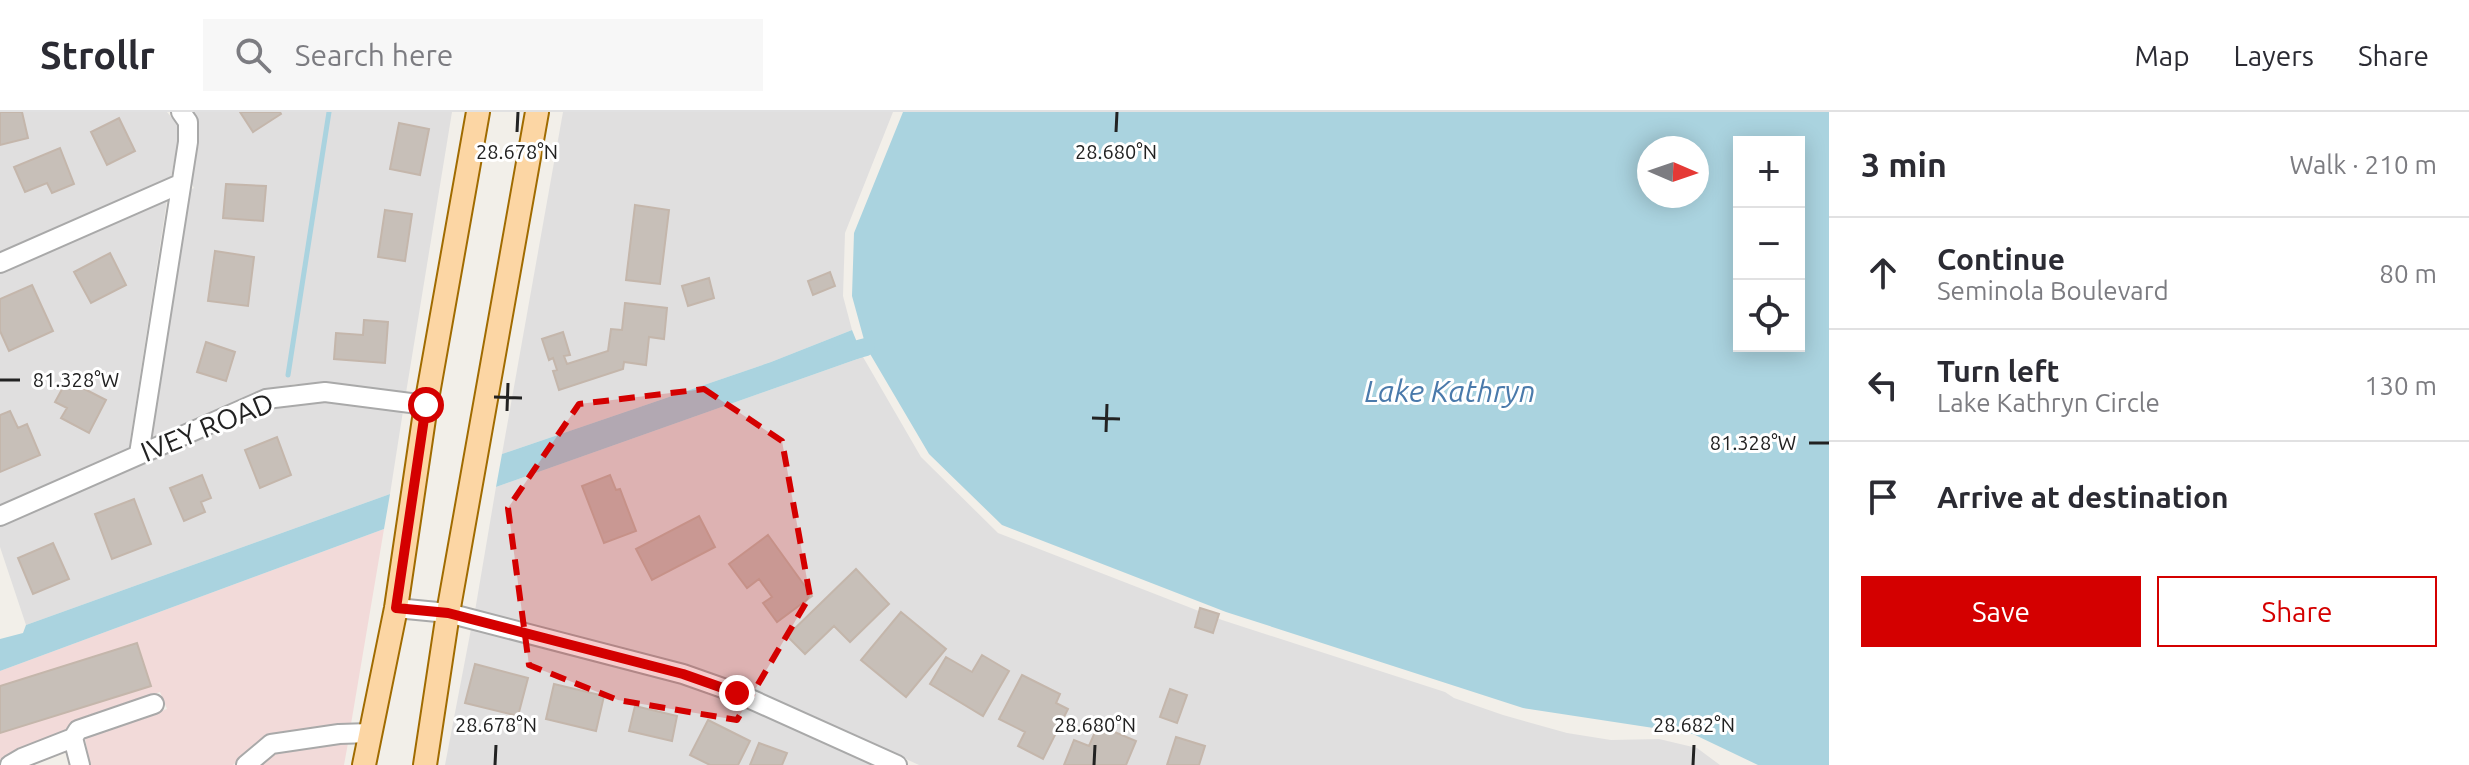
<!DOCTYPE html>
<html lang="en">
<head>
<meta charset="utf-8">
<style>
  :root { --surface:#fff; --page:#f7f7f7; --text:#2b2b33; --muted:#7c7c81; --line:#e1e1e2; --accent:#d40000 }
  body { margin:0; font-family:Ubuntu,sans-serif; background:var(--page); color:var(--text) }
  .controls { position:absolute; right:24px; top:24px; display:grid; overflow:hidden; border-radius:0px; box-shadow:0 4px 20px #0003 }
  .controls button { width:72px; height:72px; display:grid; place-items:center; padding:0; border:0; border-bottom:2px solid var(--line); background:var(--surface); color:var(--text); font:40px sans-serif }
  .compass { position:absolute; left:1637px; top:24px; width:72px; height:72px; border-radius:50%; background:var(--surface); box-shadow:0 4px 20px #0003; rotate:92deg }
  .stop { position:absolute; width:24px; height:24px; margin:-18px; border:6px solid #d40000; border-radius:50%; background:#fff }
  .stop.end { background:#d40000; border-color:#fff; box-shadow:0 2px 8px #0008 }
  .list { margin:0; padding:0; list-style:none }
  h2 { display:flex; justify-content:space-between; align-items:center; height:104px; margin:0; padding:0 32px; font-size:34px }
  h2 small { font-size:26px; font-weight:400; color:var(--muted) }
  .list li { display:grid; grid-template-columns:52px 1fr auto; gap:24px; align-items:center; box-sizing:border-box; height:112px; padding:0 32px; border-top:2px solid var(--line) }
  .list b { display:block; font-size:30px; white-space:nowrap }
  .list p { margin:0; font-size:26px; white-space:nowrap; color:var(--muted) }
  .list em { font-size:26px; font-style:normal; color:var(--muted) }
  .actions { display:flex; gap:16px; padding:24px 32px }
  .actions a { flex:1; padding:18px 0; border:2px solid var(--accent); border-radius:0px; text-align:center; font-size:28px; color:var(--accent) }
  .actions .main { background:var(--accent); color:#fff }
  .icon { flex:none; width:44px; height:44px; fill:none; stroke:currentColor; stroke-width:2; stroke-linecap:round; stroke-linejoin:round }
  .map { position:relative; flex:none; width:1829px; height:653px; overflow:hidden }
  header { display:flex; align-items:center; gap:48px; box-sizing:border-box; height:112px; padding:0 40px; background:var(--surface); border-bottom:2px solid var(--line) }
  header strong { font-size:38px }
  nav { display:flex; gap:44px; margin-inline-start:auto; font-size:28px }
  .search { width:560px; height:72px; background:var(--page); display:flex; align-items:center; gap:20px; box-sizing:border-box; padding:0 28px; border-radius:0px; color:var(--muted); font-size:30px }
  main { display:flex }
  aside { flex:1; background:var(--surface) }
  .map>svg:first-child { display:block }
  .residential { fill:#e0dfdf }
  .commercial { fill:#f2dad9 }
  .water { fill:#aad3df; fill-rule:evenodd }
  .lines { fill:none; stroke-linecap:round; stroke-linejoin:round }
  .stream { stroke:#aad3df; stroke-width:5 }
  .canal { stroke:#aad3df; stroke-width:18 }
  .building { fill:#c7bfb8; stroke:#c4b6ab; stroke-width:2 }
  .minor-casing { stroke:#a9a9a9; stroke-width:22 }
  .major-casing { stroke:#a06b00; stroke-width:26 }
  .minor { stroke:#fff; stroke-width:18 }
  .major { stroke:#fcd6a4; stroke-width:22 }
  .route { stroke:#d40000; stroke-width:10 }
  .marked { fill:#d40000; fill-opacity:0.2; stroke:#d40000; stroke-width:6; stroke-dasharray:16 10; stroke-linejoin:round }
  .ticks { fill:none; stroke:#222; stroke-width:3 }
  .labels { text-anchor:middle; stroke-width:6; stroke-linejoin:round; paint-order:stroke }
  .street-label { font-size:28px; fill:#222; stroke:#fff }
  .water-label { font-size:30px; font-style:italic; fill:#4a7aab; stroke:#fff }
  .ticks-label { font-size:20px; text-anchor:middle; fill:#222; stroke:#fff; stroke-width:6; stroke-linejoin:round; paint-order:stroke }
</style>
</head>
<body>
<header>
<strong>Strollr</strong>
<div class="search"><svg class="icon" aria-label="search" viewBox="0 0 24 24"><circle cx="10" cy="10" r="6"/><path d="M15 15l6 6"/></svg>Search here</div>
<nav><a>Map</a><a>Layers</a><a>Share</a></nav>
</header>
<main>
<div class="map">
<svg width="1829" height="653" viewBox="0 0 1829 653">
  <rect width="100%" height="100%" fill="#f2efe9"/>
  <path class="residential" d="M0,0H167L177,12L178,29L171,65L0,140Z
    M193,0H452L406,281L348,272H295L261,279L152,326L190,78L194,76L191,70L199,31L198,10Z
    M563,0H893L845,121L843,184L852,218L771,250L502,342Z
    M167,88L129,336L0,394V161Z
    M863,245L921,345L998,421L1222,508L1445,580L1454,586L1503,603L1567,621L1611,628L1659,627L1697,636L1720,653H919L742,572L686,553L475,499L496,375Z
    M325,289L403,299L390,382L26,513L0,435V414L141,351L148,352L149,348L270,296Z
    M471,517L679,571L733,589L873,653H445Z"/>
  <path class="commercial" d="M384,417L351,612L269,623L233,653H90L85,626L167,597L160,580L74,609L65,618L17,637L0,649V559Z
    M337,631H348L344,653H262L276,641Z"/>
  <path class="water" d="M903,0H1829V653H1758L1693,622L1523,596L1226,500L1002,413L929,342L866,235L852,184L854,121ZM1799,30V234H1739V30ZM1697,36V84H1649V36Z
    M852,218L863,245L496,375L502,342L771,250Z
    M390,382L384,417L0,559V527L23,521L26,513Z"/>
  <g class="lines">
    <path class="stream" d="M288,263L329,0"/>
    <path class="canal" d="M836,243L866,235"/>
  </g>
  <path class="building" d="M0,0H22L28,26L0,33Z
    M240,0H280L281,2L253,20Z
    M119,6L135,39L107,53L91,20Z
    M399,11L429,17L420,63L390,57Z
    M60,36L74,72L52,81L47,71L25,80L14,55Z
    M226,72L266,74L263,109L223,106Z
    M635,93L669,98L660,172L626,168Z
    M385,98L412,102L405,149L378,145Z
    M215,139L254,145L248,194L208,189Z
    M110,141L126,173L91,191L74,160Z
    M830,160L835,174L813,183L808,169Z
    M709,166L714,186L688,194L682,174Z
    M32,173L53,219L9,239L0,219V187Z
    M625,191L667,196L664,227L649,225L646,253L624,250L623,257L559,278L553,259L557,258L553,246L549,248L542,227L563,220L570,243L564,244L567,252L608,239L611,217L622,218Z
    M364,208L388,210L385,251L334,247L336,221L363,223Z
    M206,230L235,240L226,269L197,260Z
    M67,268L106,288L89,321L61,306L67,296L55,290Z
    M10,299L18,316L27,312L40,343L0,360V303Z
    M277,325L291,363L260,376L245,338Z
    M202,363L211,386L201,390L205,400L184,409L170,376Z
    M610,363L616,378L620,377L636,419L604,431L582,374Z
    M134,387L151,432L112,447L95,402Z
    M699,404L715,435L652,468L636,437Z
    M768,423L812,484L777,510L763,491L772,485L759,467L747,476L729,452Z
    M53,431L69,467L33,482L18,446Z
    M856,457L889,492L850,530L834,514L805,542L787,524Z
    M1200,496L1219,502L1213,521L1195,515Z
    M901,500L946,537L906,585L861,548Z
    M137,531L151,574L0,621V574Z
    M982,543L1009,559L983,604L930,572L946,545L972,560Z
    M475,552L528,566L518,604L465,591Z
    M1022,563L1060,582L1056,591L1068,597L1043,647L1018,634L1025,620L999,607Z
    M554,572L604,584L596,619L546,607Z
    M1170,577L1187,583L1177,611L1160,605Z
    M635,594L677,604L672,629L629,619Z
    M708,608L750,629L738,653H710L690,643Z
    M1098,613L1136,629L1126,653H1064L1074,628L1089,634Z
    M1176,625L1205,634L1199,653H1167Z
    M759,631L787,641L782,653H750Z"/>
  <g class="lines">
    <g class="minor-casing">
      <path id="minor" d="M0,151L180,72
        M139,342L188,30V10L181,0
        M0,404L266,287L325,280L426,293
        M396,496L448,501L683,562L737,581L897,653
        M10,653L22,646L73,626
        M80,653L73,626L78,618L154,592
        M246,653L271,632L339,622L370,621"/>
    </g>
    <g class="major-casing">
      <path id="major" d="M364,653L396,496L426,293L478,0
        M425,653L448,501L537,0"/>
    </g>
    <use href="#minor" class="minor"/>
    <use href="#major" class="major"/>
  </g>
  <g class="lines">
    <path class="route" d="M426,293L396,496L448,501L683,562L737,581"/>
  </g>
  <path class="marked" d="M704,277L782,329L810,484L737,608L618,588L529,553L508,396L579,292Z"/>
  <path class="ticks" d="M517,20L518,0M1116,20L1117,0M0,268H20M494,285L522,286M507,299L508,271M1092,306L1120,307M1106,320L1107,292M1809,331H1829M495,653L496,633M1094,653L1095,633M1693,653L1694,633"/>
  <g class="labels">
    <g class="street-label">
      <text transform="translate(207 315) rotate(-22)" y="10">IVEY ROAD</text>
    </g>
    <g class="water-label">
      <text x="1450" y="290">Lake Kathryn</text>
    </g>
  </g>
  <g class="ticks-label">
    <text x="517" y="47">28.678°N</text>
    <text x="1116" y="47">28.680°N</text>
    <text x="76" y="275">81.328°W</text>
    <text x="1753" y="338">81.328°W</text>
    <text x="496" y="620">28.678°N</text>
    <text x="1095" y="620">28.680°N</text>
    <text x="1694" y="620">28.682°N</text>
  </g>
</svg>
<div class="controls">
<button>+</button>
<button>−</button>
<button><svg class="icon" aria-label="locate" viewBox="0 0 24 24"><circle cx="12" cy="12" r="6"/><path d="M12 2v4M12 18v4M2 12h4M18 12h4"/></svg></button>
</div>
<svg class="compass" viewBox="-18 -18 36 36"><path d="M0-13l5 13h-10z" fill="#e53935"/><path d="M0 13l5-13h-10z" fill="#7c7c81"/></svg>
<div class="stop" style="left:426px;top:293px"></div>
<div class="stop end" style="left:737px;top:581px"></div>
</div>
<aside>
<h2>3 min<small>Walk · 210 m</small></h2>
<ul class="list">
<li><svg class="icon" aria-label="ahead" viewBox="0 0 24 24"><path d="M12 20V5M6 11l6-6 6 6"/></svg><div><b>Continue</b><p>Seminola Boulevard</p></div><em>80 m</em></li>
<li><svg class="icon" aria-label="left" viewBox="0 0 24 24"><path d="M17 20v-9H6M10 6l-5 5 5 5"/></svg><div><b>Turn left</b><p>Lake Kathryn Circle</p></div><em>130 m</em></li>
<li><svg class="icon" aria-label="arrive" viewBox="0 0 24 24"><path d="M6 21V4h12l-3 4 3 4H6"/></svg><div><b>Arrive at destination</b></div></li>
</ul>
<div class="actions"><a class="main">Save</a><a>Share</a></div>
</aside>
</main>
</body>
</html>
